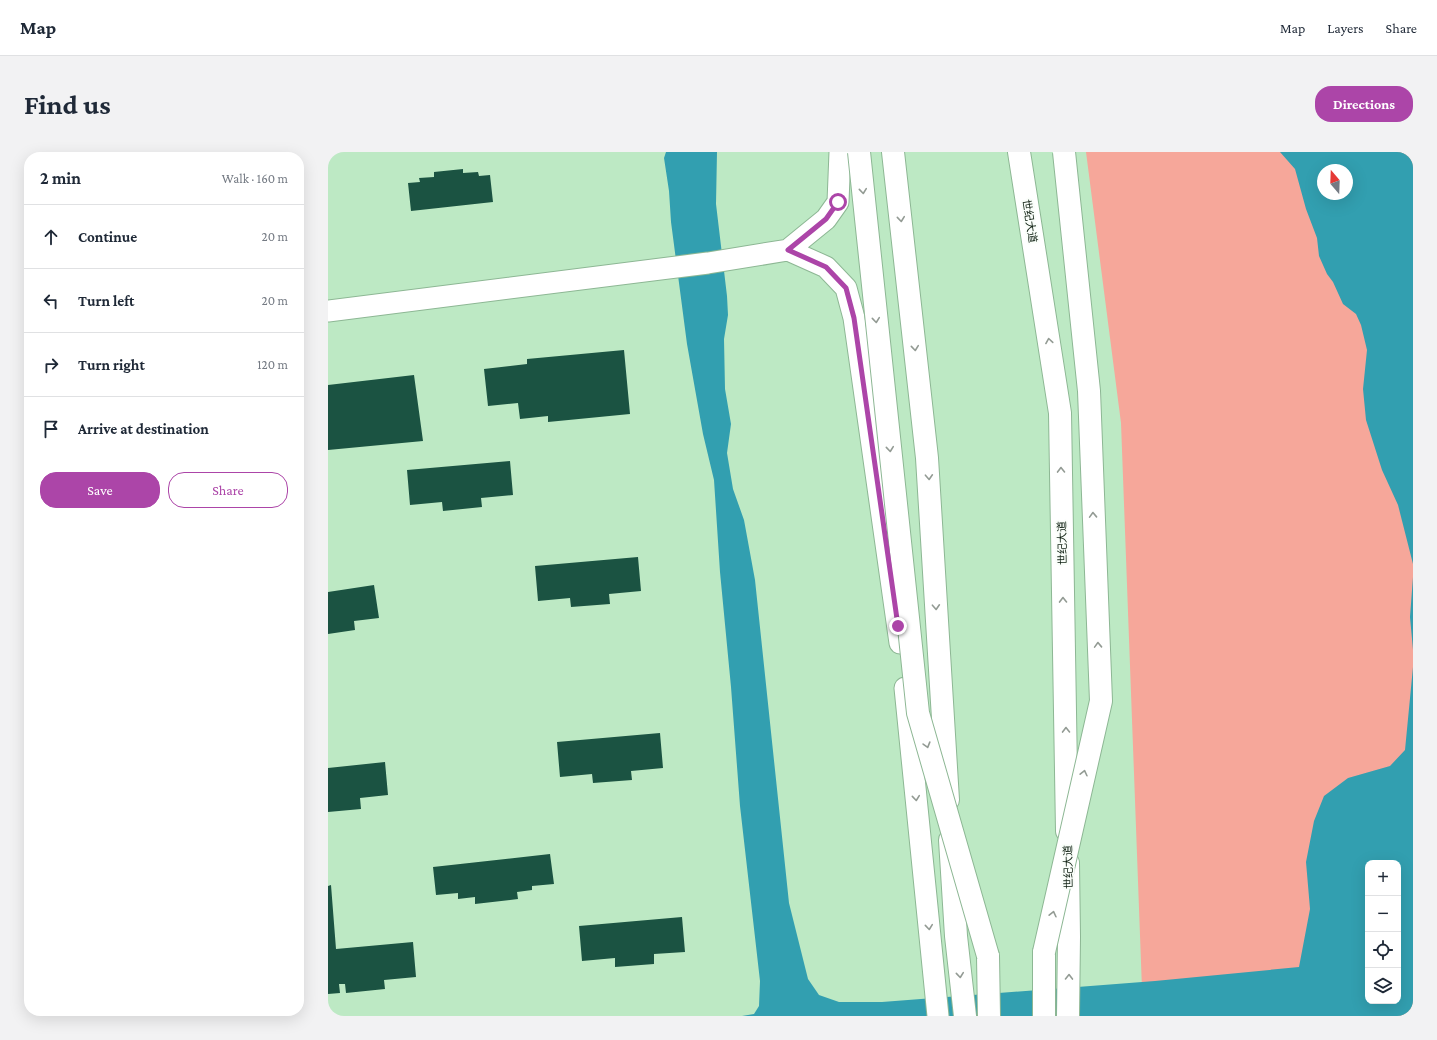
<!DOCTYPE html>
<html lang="en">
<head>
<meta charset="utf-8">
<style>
  :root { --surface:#fff; --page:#f2f2f3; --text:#1f2937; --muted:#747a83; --line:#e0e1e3; --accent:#ac45a8 }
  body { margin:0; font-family:"Crimson Pro","Noto Sans SC",serif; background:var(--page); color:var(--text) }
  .controls { position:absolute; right:12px; bottom:12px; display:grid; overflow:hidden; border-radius:8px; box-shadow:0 4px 16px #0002 }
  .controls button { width:36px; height:36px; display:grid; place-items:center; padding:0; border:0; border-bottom:1px solid var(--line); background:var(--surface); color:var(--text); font:20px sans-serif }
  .compass { position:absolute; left:989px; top:12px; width:36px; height:36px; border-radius:50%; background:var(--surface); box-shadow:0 4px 16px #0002; rotate:341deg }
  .stop { position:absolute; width:12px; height:12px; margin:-9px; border:3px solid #ac45a8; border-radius:50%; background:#fff }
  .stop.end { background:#ac45a8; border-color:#fff; box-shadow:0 1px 4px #0008 }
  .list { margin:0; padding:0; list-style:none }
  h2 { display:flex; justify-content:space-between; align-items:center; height:52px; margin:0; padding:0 16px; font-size:17px }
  h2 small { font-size:13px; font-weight:400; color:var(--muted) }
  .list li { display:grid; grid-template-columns:26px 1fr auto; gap:12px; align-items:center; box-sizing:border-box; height:64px; padding:0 16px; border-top:1px solid var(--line) }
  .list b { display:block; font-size:15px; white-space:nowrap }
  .list em { font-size:13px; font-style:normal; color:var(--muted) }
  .actions { display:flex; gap:8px; padding:12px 16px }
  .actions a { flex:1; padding:9px 0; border:1px solid var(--accent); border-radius:16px; text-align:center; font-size:14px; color:var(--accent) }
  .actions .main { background:var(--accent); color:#fff }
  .icon { flex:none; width:22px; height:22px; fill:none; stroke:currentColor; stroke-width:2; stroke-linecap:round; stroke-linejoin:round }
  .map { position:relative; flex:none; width:1085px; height:864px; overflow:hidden; border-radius:16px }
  header { display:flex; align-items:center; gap:24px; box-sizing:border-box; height:56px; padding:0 20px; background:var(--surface); border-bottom:1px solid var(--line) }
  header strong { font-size:19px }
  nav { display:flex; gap:22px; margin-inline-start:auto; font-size:14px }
  .intro { display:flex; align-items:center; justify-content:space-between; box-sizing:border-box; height:96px; padding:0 24px }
  h1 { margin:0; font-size:28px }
  .button { padding:10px 18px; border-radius:16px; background:var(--accent); color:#fff; font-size:14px; font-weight:700 }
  main { display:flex; gap:24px; padding:0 24px }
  aside { flex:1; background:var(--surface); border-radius:16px; box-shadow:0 4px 16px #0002 }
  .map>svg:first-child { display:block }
  .park { fill:#f6a79a; fill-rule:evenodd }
  .water { fill:#329fb0; fill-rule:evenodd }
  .building { fill:#1b5342 }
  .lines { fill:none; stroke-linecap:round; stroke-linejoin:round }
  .tertiary-casing { stroke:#8db794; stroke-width:23 }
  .primary-casing { stroke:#8db794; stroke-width:24 }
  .trunk-casing { stroke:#8db794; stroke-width:24 }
  .tertiary { stroke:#fff; stroke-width:21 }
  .primary { stroke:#fff; stroke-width:22 }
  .trunk { stroke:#fff; stroke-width:22 }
  .trunk-bridge-casing { stroke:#8db794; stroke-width:24; stroke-linecap:butt }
  .trunk-bridge { stroke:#fff; stroke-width:22 }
  .oneway { stroke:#939b94 }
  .route { stroke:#ac45a8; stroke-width:5 }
  .labels { text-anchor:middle; stroke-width:4; stroke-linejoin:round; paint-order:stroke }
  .street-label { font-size:11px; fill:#0f2012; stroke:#fafefa }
</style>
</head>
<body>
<header>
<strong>Map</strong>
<nav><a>Map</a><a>Layers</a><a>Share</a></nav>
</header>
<div class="intro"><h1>Find us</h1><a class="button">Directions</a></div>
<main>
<aside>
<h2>2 min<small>Walk · 160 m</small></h2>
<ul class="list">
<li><svg class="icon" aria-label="ahead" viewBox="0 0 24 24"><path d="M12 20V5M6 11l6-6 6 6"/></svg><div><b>Continue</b></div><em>20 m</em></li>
<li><svg class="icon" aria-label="left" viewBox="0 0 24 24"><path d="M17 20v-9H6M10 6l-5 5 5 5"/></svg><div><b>Turn left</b></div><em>20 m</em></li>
<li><svg class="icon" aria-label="right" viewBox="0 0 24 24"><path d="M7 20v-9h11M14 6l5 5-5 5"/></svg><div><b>Turn right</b></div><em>120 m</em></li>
<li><svg class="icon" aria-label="arrive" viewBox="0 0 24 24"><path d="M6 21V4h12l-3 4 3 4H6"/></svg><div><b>Arrive at destination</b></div></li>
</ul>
<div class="actions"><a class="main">Save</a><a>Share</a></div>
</aside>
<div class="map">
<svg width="1085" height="864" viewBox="0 0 1085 864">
  <rect width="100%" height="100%" fill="#bde9c4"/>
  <path class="park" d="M758,0H1085V864H815L793,271ZM995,18H1019V42H995ZM1040,711H1070V849H1040Z"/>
  <path class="water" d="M338,0H389L388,52L399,144L400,163L396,187L397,237L403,272L399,301L405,337L416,368L427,428L461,751L480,827L491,843L511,850H554L827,829L971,815L982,757L978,710L986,669L996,644L1020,626L1062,614L1077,598L1085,515V864H414L426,862L431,854L432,829L412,654L403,535L392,420L386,328L375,282L359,192L343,70L341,39L336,6ZM1040,711H1070V849H1040Z
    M952,0H1085V412L1070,353L1054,318L1038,268L1035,237L1039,198L1033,173L1028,162L1015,152L1005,130L999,122L991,104L989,86L978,57L967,17ZM995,18H1019V42H995Z
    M1085,425V498L1082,465Z"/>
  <path class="building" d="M135,17V21L150,20L151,24L162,23L165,50L83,59L80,31L92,30L91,26L106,25V20Z
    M296,198L302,262L220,270V264L192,267L190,251L160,254L156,217L199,212V207Z
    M86,223L95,289L0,298V233Z
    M182,309L185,343L153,346L154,355L115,359L114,350L82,353L79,318Z
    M310,405L313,439L281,442L282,452L243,455L242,446L210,449L207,414Z
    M46,433L51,466L26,469L27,478L0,482V440Z
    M332,581L335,616L303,619L304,628L265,631L264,622L232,625L229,590Z
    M57,610L60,643L32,646L33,657L0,660V616Z
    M222,702L226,732L204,734V738L189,740L190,747L147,752V745L130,747V741L108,743L105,715Z
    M3,733L8,797L85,790L88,825L56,828L57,837L18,841L17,832H11L12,841L0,842V734Z
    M354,765L357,800L326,802V812L287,815V806L254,809L251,774Z"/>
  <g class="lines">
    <g class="tertiary-casing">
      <path id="tertiary" d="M460,98L498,115L518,136L526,166L572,491
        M0,159L380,111L460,98L498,67L510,50L512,0
        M577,536L610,864"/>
    </g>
    <g class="primary-casing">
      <path id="primary" d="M565,0L599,306L620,648
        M691,0L732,261L739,679
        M622,688L628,784L637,864
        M740,711L741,785L740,864"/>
    </g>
    <g class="trunk-casing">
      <path id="trunk" d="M660,804L661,864
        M716,864V800"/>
    </g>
    <use href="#tertiary" class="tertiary"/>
    <use href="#primary" class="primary"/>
    <use href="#trunk" class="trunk"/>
    <g class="trunk-bridge-casing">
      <path id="trunk-bridge" d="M531,0L590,561L660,804
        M716,800L773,549L761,239L736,0"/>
    </g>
    <use href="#trunk-bridge" class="trunk-bridge"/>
  </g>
  <defs><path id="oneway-chevron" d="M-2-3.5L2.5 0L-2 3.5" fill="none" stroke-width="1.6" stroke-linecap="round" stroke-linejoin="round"/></defs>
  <g class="oneway">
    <use href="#oneway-chevron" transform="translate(535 39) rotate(84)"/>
    <use href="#oneway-chevron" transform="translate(573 67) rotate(84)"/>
    <use href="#oneway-chevron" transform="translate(548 168) rotate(84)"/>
    <use href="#oneway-chevron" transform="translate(721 189) rotate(-99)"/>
    <use href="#oneway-chevron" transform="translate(587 196) rotate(84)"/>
    <use href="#oneway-chevron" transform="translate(562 297) rotate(84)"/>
    <use href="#oneway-chevron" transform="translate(733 318) rotate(-91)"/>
    <use href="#oneway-chevron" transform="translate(601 325) rotate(87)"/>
    <use href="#oneway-chevron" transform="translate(765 363) rotate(-92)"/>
    <use href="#oneway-chevron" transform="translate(735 448) rotate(-91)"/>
    <use href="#oneway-chevron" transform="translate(608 455) rotate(87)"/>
    <use href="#oneway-chevron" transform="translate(770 493) rotate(-92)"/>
    <use href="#oneway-chevron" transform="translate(738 578) rotate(-91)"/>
    <use href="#oneway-chevron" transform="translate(599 593) rotate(74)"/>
    <use href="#oneway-chevron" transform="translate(756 621) rotate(-77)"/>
    <use href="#oneway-chevron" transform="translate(588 646) rotate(84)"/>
    <use href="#oneway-chevron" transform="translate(725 762) rotate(-77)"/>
    <use href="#oneway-chevron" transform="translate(601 775) rotate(84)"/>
    <use href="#oneway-chevron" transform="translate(632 823) rotate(84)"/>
    <use href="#oneway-chevron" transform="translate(741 825) rotate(-89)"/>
  </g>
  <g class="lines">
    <path class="route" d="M510,50L498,67L460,98L498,115L518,136L526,166L570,474"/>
  </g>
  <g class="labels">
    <g class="street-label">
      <text transform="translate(702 69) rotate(81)" y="4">世纪大道</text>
      <text transform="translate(734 391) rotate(-91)" y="4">世纪大道</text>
      <text transform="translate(740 715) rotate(-91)" y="4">世纪大道</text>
    </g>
  </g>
</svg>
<div class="controls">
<button>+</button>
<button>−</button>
<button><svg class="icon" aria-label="locate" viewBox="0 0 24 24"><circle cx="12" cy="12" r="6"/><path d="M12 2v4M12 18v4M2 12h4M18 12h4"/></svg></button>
<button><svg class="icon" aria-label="layers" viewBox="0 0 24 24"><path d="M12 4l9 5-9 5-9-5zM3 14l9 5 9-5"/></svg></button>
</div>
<svg class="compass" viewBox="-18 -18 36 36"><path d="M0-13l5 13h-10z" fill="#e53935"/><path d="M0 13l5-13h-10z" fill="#747a83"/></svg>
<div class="stop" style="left:510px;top:50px"></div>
<div class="stop end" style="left:570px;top:474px"></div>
</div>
</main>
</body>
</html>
